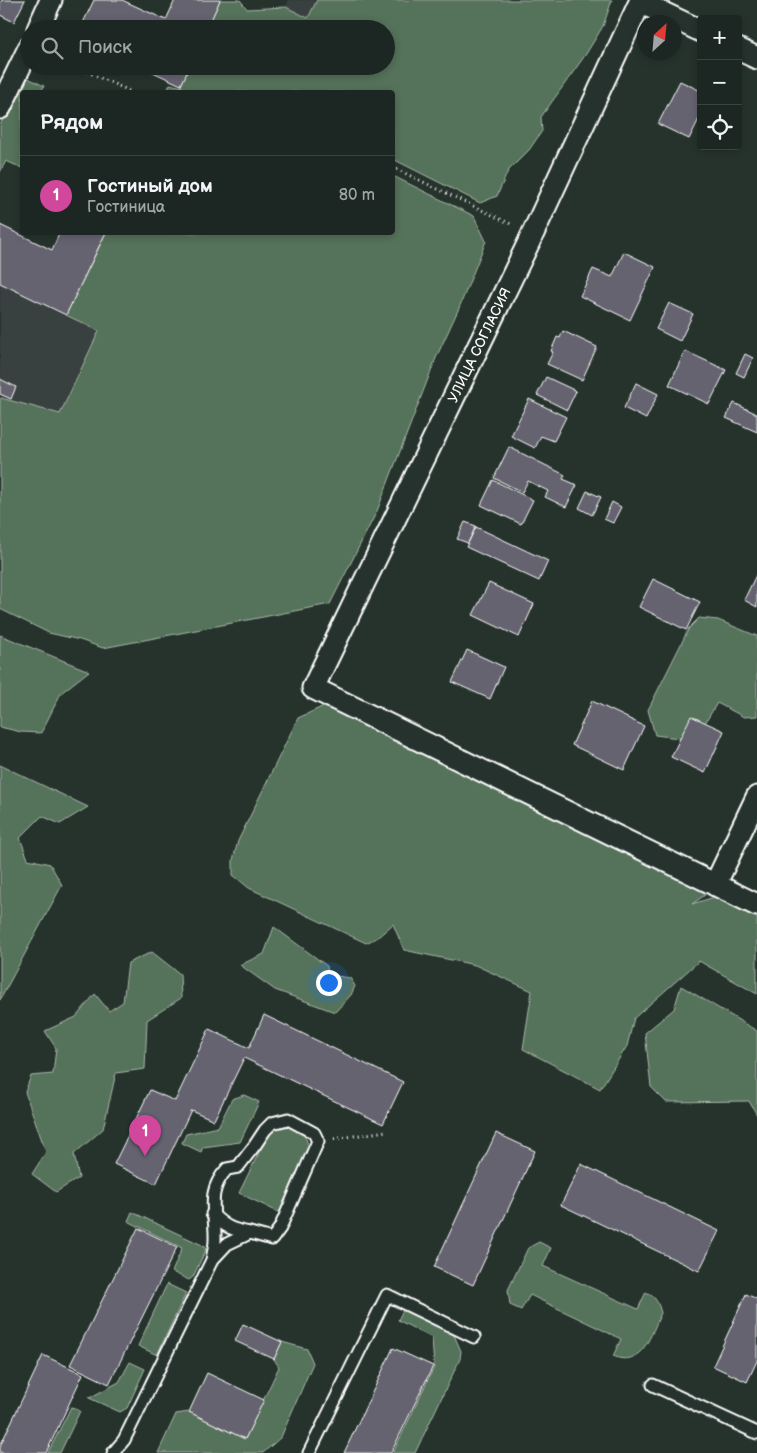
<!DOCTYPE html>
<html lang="ru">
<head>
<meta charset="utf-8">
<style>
  :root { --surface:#1c2622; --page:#252e2a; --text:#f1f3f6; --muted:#a0a5a5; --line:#3a4340; --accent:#b45309 }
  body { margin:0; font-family:"Balsamiq Sans",sans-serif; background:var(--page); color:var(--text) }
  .controls { position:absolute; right:15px; top:15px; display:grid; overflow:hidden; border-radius:5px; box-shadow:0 2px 8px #0003 }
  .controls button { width:45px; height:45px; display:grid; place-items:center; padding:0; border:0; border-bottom:1px solid var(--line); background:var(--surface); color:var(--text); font:25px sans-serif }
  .compass { position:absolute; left:637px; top:15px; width:45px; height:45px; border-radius:50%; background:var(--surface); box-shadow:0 2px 8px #0003; rotate:26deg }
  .you { position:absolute; left:328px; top:982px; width:18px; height:18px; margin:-12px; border:4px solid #fff; border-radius:50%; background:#1a73e8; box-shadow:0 0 0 8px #1a73e833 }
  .badge { display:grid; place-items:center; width:32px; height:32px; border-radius:50%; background:var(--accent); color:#fff; font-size:16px; font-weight:700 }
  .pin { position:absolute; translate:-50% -41px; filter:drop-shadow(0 1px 2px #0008) }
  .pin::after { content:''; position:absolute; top:26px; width:18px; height:15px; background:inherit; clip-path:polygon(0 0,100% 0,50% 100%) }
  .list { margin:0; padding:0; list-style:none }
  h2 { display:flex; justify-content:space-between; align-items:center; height:65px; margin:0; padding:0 20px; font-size:21px }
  h2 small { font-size:16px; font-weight:400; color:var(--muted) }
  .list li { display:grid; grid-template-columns:32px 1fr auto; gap:15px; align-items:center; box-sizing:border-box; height:80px; padding:0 20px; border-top:1px solid var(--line) }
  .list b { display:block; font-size:19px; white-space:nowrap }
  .list p { margin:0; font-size:16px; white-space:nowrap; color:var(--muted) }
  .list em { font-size:16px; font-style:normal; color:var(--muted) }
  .icon { flex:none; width:28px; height:28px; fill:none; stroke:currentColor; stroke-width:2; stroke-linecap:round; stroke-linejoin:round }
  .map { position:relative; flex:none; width:757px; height:1453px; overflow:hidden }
  .search { position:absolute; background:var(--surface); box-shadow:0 2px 8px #0003; left:20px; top:20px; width:375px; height:55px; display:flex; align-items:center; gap:12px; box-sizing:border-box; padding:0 18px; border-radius:28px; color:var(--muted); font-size:19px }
  .panel { position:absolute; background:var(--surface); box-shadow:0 2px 8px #0003; left:20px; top:90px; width:375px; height:145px; border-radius:5px }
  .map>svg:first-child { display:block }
  .built { fill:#394141 }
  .green { fill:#54725a; stroke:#aab8ac }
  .building { fill:#656370; stroke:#fff }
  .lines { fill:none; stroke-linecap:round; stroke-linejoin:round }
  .service-casing { stroke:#fff; stroke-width:15 }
  .minor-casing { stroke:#fff; stroke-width:25 }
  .path { stroke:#fff; stroke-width:3; stroke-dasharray:1 4; stroke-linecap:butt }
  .service { stroke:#26332d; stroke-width:11 }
  .minor { stroke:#26332d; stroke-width:21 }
  .labels { text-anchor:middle; stroke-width:5; stroke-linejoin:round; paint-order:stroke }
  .street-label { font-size:14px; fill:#fff; stroke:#26332d }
</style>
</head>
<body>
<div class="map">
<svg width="757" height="1453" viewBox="0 0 757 1453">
  <rect width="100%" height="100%" fill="#26332d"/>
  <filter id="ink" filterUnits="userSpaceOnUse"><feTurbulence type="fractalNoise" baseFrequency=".02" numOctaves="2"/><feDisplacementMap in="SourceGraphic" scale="10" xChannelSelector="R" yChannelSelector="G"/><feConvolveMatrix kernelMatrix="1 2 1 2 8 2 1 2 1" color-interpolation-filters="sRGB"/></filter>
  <g filter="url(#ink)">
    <path class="built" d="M289,0H317L308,18L286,7Z
      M0,283L99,331L60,414L2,398L0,400Z"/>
    <path class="green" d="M220,0H240L247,9L286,7L308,18L317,0H612L603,26L586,54L541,117L542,131L529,150L508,171L497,196L480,203L393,159L392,92H171L168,89L170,84L182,87L181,85L190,66H386V29H207Z
      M24,76L44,86L41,92H22V168L6,161L0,172V125Z
      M393,176L474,216L486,241L459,308L436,358L377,511L330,604L103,648L80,640L49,633L0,609V400L1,398L60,414L99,331L66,315L106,233L392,232Z
      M699,618L718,620L757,636V716L744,717L717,703L695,740L655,735L648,710L689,628Z
      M0,635L89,671L61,693L41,733L21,732L0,727Z
      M322,707L342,708L704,869L705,895L692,904L721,895L757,912V994L699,961L634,1018L627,1046L600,1089L523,1049L532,991L475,965L404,950L393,924L378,937L366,943L249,888L233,875V860L238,841L298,718Z
      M0,765L88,807L60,824L42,816L20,838L28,859L50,864L62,885L0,1000Z
      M274,927L327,966L328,973L337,976L350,978L355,986L351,995L335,1012L275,990L240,965L264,954Z
      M152,952L180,974L181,998L147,1020L145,1069L116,1073L103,1129L74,1154L79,1178L56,1192L32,1174L46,1152L25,1092L31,1076L53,1074L56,1048L45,1031L76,1017L95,994L109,1011L123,1002L128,963Z
      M681,986L757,1031V1115L749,1101L666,1102L651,1087L645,1033L674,1009Z
      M244,1095L259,1102L240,1142L203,1147L201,1152L182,1143L186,1134L218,1127L232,1099Z
      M281,1126C299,1125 306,1132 309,1150L282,1214L239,1193L267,1136L274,1129Z
      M132,1212L202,1245L206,1249L193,1277L189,1280L172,1272L182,1248L128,1221Z
      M539,1242L551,1248L543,1266L638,1309L646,1292C656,1297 658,1302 661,1313C651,1334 642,1369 613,1356L621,1339L530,1295L521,1310L510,1305L508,1290L528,1248Z
      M167,1284L186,1293L157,1355L138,1346Z
      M403,1310L454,1335L461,1351L460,1359L415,1453H393L434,1367L432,1338L398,1320Z
      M282,1342L307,1349L313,1363L281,1437L263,1453H158L176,1414L189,1412L245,1439L279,1367L274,1359Z
      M130,1362L145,1369L127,1408L120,1412L89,1398L119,1382Z
      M71,1407L80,1411L60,1453H48Z"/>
    <path class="building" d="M2,0H25L14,22L0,15V3Z
      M94,0H122L166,20L175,0H220L207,29H80Z
      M140,66H190L181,85Z
      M680,81L701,91V115L689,139L658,124Z
      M0,225L52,250L60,232H106L66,315L0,283Z
      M624,252L655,267L630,320L580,296L593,269L612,277Z
      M669,303L693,314L680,341L656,329Z
      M563,331L597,347L582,380L547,364L553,352L551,351L557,337L560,338Z
      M685,351L726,370L709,404L669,385Z
      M745,354L753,358L744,377L736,373Z
      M546,377L576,391L567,410L537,395Z
      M0,379L16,387L11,399L0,394Z
      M636,383L658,394L646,419L624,408Z
      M529,399L566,417L554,441L541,436L535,448L511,436Z
      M734,403L757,414V432L726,418Z
      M509,447L565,475L563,479L577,485L566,507L545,497L548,491L528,481L522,492L494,478Z
      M493,480L533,500L521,524L481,505Z
      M587,491L601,497L592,515L579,508Z
      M612,502L621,507L613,523L604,519Z
      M465,522L476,526L468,543L457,539Z
      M476,527L548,561L539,581L466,547Z
      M757,573V607L744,600Z
      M653,579L700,602L686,630L639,607Z
      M489,583L534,604L519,637L473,615Z
      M467,650L504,667L490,699L452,682Z
      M592,701L644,726L624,770L572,745Z
      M691,716L724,731L705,773L671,757Z
      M264,1015L403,1082L383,1124L244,1058L214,1120L191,1110L156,1184L114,1164L150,1090L175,1101L209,1029L249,1048Z
      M496,1133L535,1151L473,1285L434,1267Z
      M581,1164L719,1231L699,1271L561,1205Z
      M138,1228L177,1247L109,1384L70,1365Z
      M746,1294L757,1299V1361L747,1382L713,1366Z
      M243,1324L282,1342L274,1359L235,1341Z
      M393,1348L433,1366L391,1453H344Z
      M43,1355L83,1374L46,1453H0V1446Z
      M207,1373L264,1400L245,1439L189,1412Z"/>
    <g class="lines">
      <g class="service-casing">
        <path id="service" d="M212,1214C225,1227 232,1230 250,1233
          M653,1385L757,1433
          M113,1453L124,1440L212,1260L227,1244L250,1233L272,1239L280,1228L318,1141L314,1133L288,1119L272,1123L265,1130L255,1145L238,1167L227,1169C205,1193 216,1211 215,1240C215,1247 213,1253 212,1260
          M309,1453L387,1295L474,1337"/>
      </g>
      <g class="minor-casing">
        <path id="minor" d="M641,0L528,244L313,688L757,905
          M640,2L701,31
          M38,29L51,0
          M738,49L757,58
          M0,108L29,48
          M715,885L757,797"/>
      </g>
      <path class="path" d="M79,66L85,71L132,92
        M392,167L513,225
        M334,1139L386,1131"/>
      <use href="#service" class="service"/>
      <use href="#minor" class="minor"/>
    </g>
  </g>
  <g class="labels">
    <g class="street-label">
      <text transform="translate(479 345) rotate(-64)" y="5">УЛИЦА СОГЛАСИЯ</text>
    </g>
  </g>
</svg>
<div class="controls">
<button>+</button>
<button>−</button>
<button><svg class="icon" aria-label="locate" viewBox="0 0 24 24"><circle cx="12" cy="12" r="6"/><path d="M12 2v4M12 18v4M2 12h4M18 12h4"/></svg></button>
</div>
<svg class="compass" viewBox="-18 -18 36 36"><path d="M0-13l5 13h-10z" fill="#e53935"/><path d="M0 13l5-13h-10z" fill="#a0a5a5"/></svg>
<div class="you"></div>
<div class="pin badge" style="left:145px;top:1156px;background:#d1479c">1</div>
<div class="search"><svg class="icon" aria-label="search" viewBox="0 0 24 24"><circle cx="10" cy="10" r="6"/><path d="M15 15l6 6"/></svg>Поиск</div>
<section class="panel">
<h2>Рядом<small></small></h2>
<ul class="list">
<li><span class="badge" style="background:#d1479c">1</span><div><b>Гостиный дом</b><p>Гостиница</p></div><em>80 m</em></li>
</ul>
</section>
</div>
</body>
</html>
